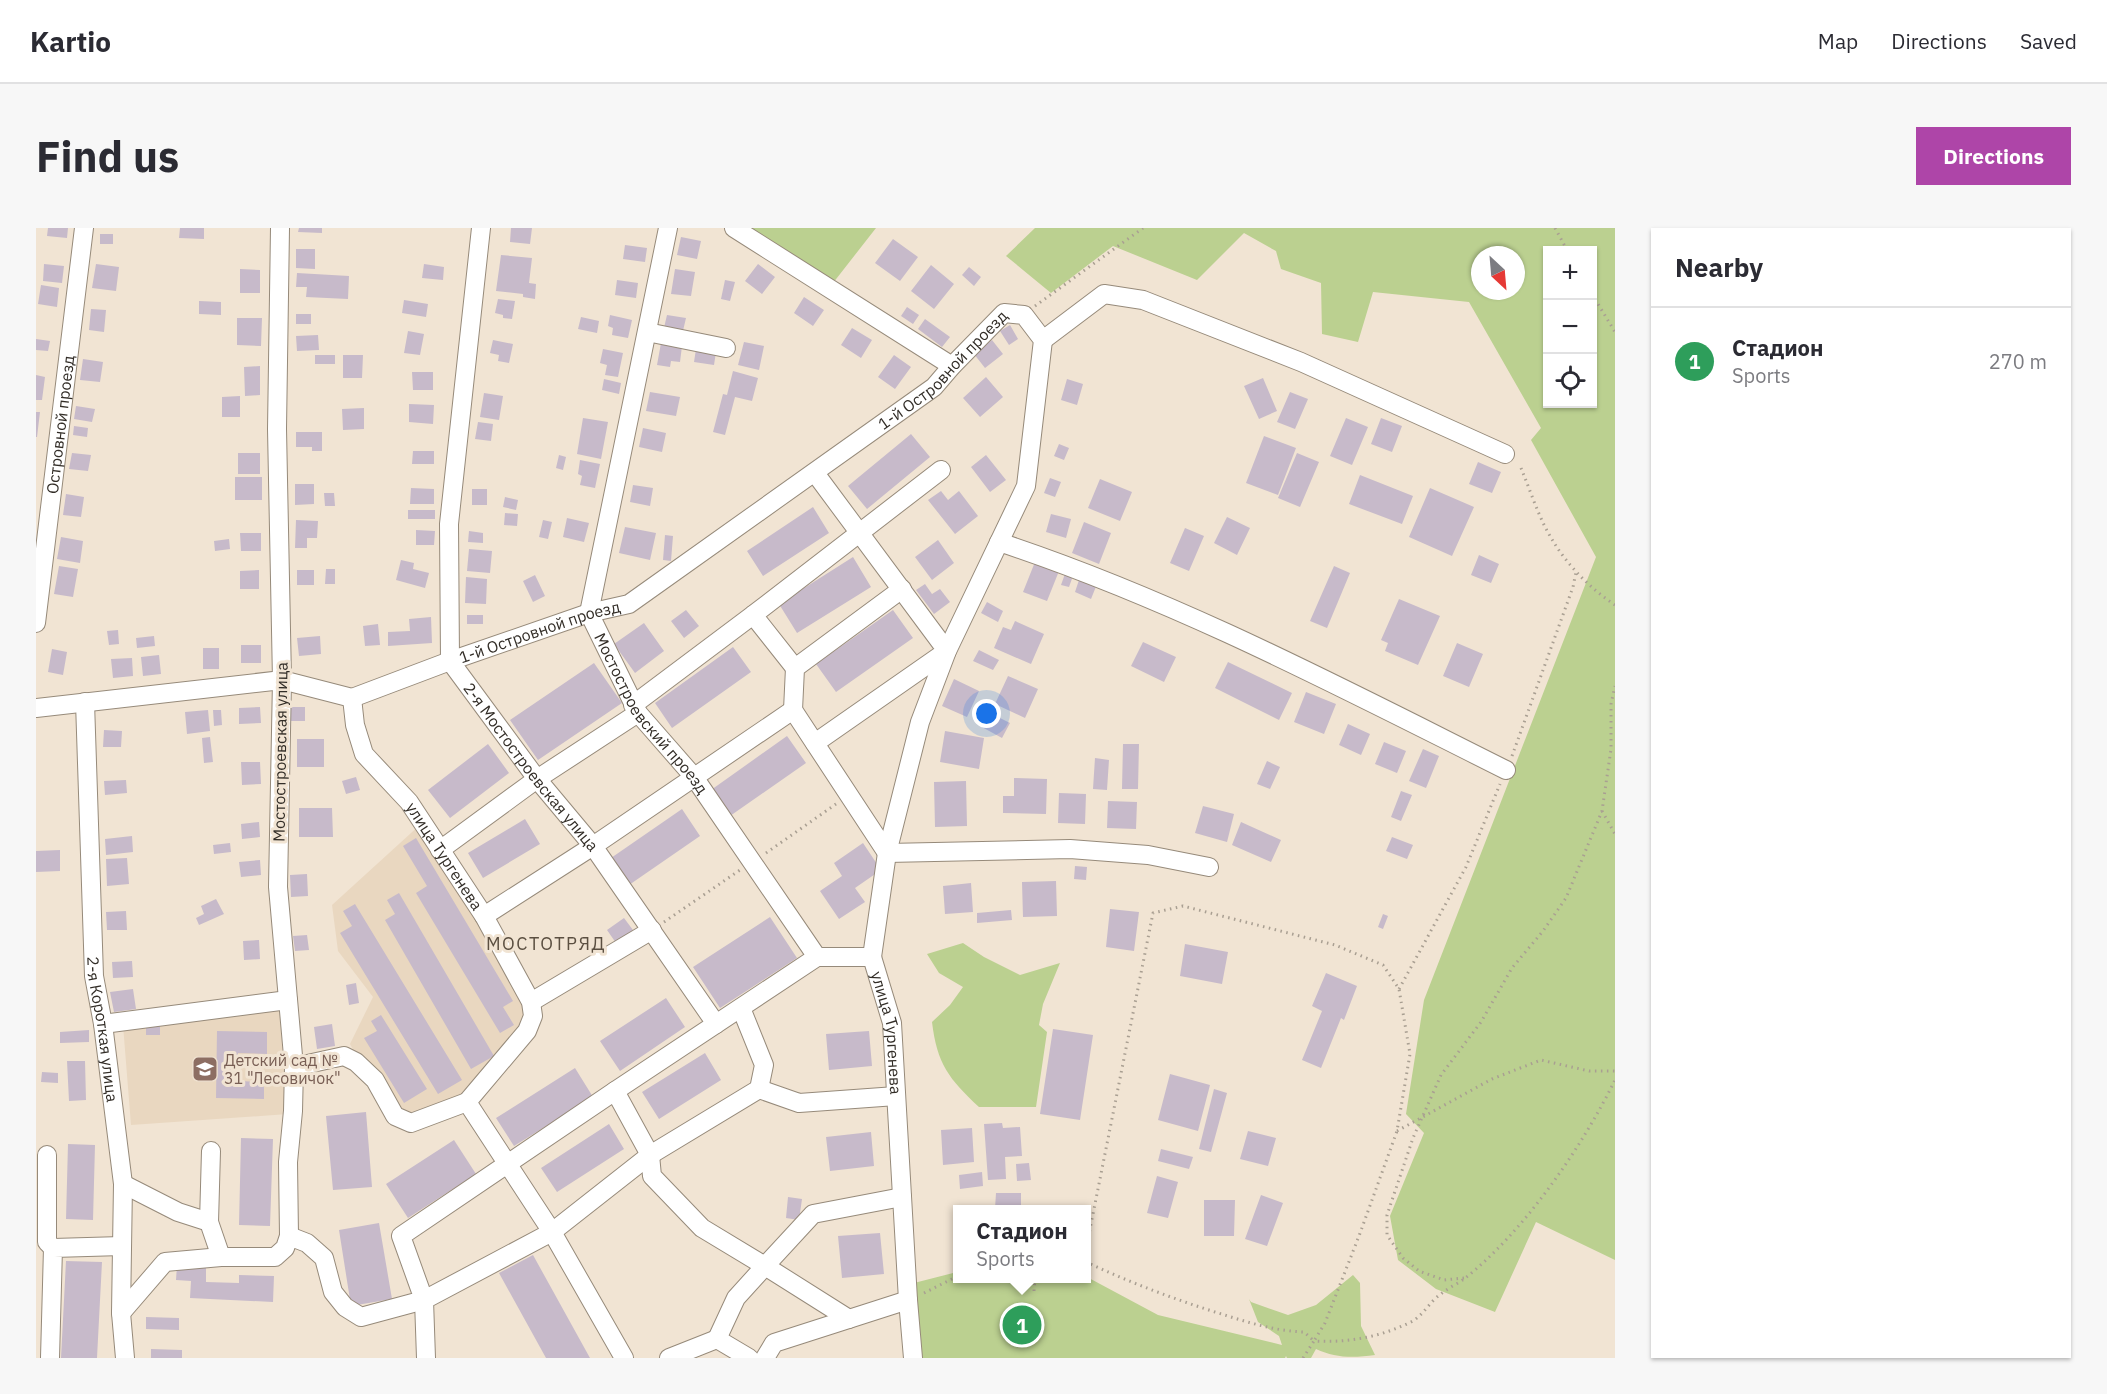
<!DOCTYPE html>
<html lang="en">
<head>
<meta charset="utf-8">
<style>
  :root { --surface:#fff; --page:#f7f7f7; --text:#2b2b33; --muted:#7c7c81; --line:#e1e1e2; --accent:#ae45a8 }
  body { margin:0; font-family:"IBM Plex Sans",sans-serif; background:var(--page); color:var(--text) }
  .controls { position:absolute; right:18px; top:18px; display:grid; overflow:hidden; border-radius:0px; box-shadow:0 2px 4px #0004 }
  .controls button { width:54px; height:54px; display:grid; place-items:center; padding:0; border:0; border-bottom:2px solid var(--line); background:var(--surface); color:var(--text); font:30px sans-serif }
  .compass { position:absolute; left:1435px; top:18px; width:54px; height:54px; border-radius:50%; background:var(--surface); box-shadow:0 2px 4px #0004; rotate:154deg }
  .you { position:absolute; left:951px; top:486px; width:21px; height:21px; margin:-15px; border:4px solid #fff; border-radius:50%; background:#1a73e8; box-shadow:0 0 0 9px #1a73e833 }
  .badge { display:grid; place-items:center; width:39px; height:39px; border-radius:50%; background:var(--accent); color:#fff; font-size:20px; font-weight:700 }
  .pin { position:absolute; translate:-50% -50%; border:3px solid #fff; box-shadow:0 2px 6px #0006 }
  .popup { position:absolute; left:917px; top:977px; width:138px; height:78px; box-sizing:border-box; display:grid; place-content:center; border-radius:0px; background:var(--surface); filter:drop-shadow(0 2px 4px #0005); font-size:20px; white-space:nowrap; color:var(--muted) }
  .popup b { font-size:22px; color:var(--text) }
  .popup::after { content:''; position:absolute; left:50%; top:100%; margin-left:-12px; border:12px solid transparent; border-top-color:var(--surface) }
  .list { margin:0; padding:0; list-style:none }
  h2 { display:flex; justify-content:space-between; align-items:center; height:78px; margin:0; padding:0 24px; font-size:26px }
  h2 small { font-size:20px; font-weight:400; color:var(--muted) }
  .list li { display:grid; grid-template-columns:39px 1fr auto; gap:18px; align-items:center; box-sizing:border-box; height:108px; padding:0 24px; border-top:2px solid var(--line) }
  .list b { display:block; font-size:22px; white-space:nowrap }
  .list p { margin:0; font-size:20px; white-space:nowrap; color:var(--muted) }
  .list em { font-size:20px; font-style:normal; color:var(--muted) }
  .icon { flex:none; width:33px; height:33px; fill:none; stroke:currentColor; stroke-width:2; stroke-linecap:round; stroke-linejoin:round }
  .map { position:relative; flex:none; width:1579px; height:1130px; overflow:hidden; border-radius:0px }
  header { display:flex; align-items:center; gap:36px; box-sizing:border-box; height:84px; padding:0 30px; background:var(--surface); border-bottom:2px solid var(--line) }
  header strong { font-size:28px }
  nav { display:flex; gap:33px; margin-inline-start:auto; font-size:21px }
  .intro { display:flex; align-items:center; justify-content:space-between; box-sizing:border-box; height:144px; padding:0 36px }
  h1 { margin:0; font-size:42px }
  .button { padding:15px 27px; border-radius:0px; background:var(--accent); color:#fff; font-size:21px; font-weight:700 }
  main { display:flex; gap:36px; padding:0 36px }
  aside { flex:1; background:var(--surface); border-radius:0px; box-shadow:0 2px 4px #0004 }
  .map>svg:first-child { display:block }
  .built { fill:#e9d7c0 }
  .green { fill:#bbd090; fill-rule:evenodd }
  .building { fill:#c7baca }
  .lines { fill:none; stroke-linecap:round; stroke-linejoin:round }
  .minor-casing { stroke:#968a7a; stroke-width:20 }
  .path { stroke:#a99f92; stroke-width:3; stroke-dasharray:1.5 4.5; stroke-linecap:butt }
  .minor { stroke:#fff; stroke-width:18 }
  .labels { text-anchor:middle; stroke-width:6; stroke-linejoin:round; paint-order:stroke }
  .street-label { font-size:16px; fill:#322d27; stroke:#f1e4d3 }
  .education-label { font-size:16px; fill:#785e54; stroke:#f1e4d3; text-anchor:start }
  .neighbourhood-label { font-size:18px; letter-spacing:1.5px; fill:#5b4f41; stroke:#f1e4d3 }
</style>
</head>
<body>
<header>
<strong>Kartio</strong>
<nav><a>Map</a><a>Directions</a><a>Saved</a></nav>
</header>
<div class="intro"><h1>Find us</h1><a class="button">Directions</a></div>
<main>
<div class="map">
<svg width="1579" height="1130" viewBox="0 0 1579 1130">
  <rect width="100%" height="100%" fill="#f1e4d3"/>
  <path class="built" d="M386,595L497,788L429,875L357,897L314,816L337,769L302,723L296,677Z
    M243,778L252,886L95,897L87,797Z"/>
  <path class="green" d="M712,0H840L797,55Z
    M999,0H1579V1032L1500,994L1459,1084L1400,1061L1362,1032L1354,988L1388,905L1370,886L1388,772L1560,329L1495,212L1505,200L1433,74L1337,64L1322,114L1286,106L1285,55L1245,41L1240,23L1208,5L1161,52L1077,18L1015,65L970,28ZM1512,22H1556V176H1512ZM1444,27H1480V63H1444Z
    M927,715L948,729L984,747L1024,735L1007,776L1003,797L1011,804L1000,879H943C913,851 901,836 896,794L914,777L927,759L903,745L891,726Z
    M921,1044L922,1050L1051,1049L1122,1087L1246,1117L1243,1108L1222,1094L1213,1071L1215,1074L1252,1087L1280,1077L1317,1047L1324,1055L1325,1098L1339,1127C1317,1130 1299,1130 1280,1121L1275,1130H1251L1250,1128L1249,1130H885L878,1055Z"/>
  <path class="building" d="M12,0H32L31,10L11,8Z
    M144,0H168V11L143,10Z
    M263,0H286V5L262,4Z
    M475,0H496L494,16L474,14Z
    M64,6H77V16H64Z
    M645,9L665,13L661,31L641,27Z
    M857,11L882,29L864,53L839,35Z
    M589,17L611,20L609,34L587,31Z
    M260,21H279V41L260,40Z
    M465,27L496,30L493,55L500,56L499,71L487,69V66L460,63Z
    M8,36L28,38L26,55L7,53Z
    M60,36L83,39L80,63L56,60Z
    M388,36L408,39L407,52L386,50Z
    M722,36L739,49L726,66L709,53Z
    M895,37L918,56L898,81L875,63Z
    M933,39L945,49L938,58L926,47Z
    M204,41L224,42V65H204Z
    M639,41L659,44L655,68L635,66Z
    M261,45L313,48L312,71L270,69L271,59H260Z
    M581,52L602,55L600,70L579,67Z
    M689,52L699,54L694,73L685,71Z
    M5,57L23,60L21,79L2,76Z
    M768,69L788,82L777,98L758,85Z
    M462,71L479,73L476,91L467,90V87L459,85Z
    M368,72L392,76L390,89L366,85Z
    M163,73L185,74V87L163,86Z
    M871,79L883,87L877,96L865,88Z
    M55,81L70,82L68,104L53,102Z
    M260,86H275V96H260Z
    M574,87L596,92L592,110L576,107L577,100L572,98Z
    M631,87L650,90L646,107L627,104Z
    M545,89L563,93L561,105L542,101Z
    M201,90H226L225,118L201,117Z
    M889,91L914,109L906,119L882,101Z
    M974,97L982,111L973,117L964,103Z
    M816,100L836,112L825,130L805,117Z
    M372,103L388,106L384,127L368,125Z
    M282,107L283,122L261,123L260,108Z
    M0,111L14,113L12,123L0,122Z
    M457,112L477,116L473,135L462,133L463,127L454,125Z
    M956,112L967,126L949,140L938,126Z
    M708,114L728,118L723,142L702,137Z
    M625,115L646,118L644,134L635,133L634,139L621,137Z
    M567,121L587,125L582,149L569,147L571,137L564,135Z
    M660,121L680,124L678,137L658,134Z
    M279,127H299V136H279Z
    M307,127H327L326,150H307Z
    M858,127L875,139L859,161L842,149Z
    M47,131L67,134L64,154L44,152Z
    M224,138V167L209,168L208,139Z
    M697,143L722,150L716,173L699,169L689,207L677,204L687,166L691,167Z
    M376,144H397V162H377Z
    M0,147L9,149L6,172H0Z
    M950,149L967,169L944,189L927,170Z
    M1227,150L1241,183L1223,191L1208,158Z
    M568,151L585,155L583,166L566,162Z
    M1031,151L1047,156L1041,177L1025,172Z
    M614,164L644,169L640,188L610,183Z
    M1254,164L1272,171L1259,201L1241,194Z
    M448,165L467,168L463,192L444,189Z
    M204,168V189H186V169Z
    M373,176L398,177L397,196L373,194Z
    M40,178L59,181L56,194L38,191Z
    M328,180V201L307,202L306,181Z
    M0,184H4L1,209H0Z
    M547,190L572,194L565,231L541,226Z
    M1310,190L1332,199L1316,237L1294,228Z
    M1345,190L1366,198L1356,224L1335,216Z
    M442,194L457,196L455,213L439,211Z
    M38,198L52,200L51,209L37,207Z
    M607,200L630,205L626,224L603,219Z
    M260,204H286V223H276V219H260Z
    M875,206L894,229L831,281L812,258Z
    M1228,208L1260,220L1242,267L1210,255Z
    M1023,216L1033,220L1028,232L1018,228Z
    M377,223H398V236H376Z
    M36,225L55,227L52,243L33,241Z
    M202,225H224V246H202Z
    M1261,225L1283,234L1264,279L1242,270Z
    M523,227L530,229L527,242L520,240Z
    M950,227L970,252L954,264L935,239Z
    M544,232L564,236L559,260L544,257L546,248L542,246Z
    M1442,234L1465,244L1456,265L1433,256Z
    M1324,247L1377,268L1366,296L1313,276Z
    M199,249H226V272H199Z
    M1014,250L1025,254L1019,269L1008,265Z
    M1064,251L1096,264L1084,293L1052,280Z
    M259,256H278V276L259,277Z
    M597,257L617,260L614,278L594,274Z
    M375,260L398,261V276H374Z
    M1394,260L1438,279L1416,328L1373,309Z
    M436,261H451V277H436Z
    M905,263L912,272L923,263L942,288L919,306L892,272Z
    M288,265H298L299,278H289Z
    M30,266L48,269L45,289L27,287Z
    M469,269L482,272L480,282L467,279Z
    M777,279L793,305L727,348L711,323Z
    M372,282H399V291H372Z
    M469,285L482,286L481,298L468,297Z
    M1015,286L1035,291L1030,310L1010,304Z
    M1191,289L1214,300L1201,327L1178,315Z
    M531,290L553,295L548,314L527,309Z
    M260,292L282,293L281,310H271V320H259Z
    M507,292L516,294L512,311L503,309Z
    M1048,294L1075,305L1063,336L1036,325Z
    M589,299L620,305L614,332L583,325Z
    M1149,300L1168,308L1153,343L1134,335Z
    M380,302L399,303L398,317H380Z
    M433,303L447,305V315L432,314Z
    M204,305H225V323H205Z
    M629,307L637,308L635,333L627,332Z
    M25,309L47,313L44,335L21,331Z
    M193,311L194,321L179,323L178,313Z
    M902,312L918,335L896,352L879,329Z
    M433,321L456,323L454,345L431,343Z
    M1443,327L1463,336L1455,355L1435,347Z
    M817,329L835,359L761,405L743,376Z
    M365,332L378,335L377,341L393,345L389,360L360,352Z
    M999,334L1023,343L1011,373L987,364Z
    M23,338L42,341L37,369L18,366Z
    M1298,338L1314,345L1291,400L1274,393Z
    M290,341H299V356H289Z
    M223,342V361H204V343Z
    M261,342H278V357H261Z
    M1030,343L1038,345L1033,359L1025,357Z
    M499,347L509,368L497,374L487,353Z
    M430,349L451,351L450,376L429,375Z
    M1044,349L1061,356L1055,371L1039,364Z
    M889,356L896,366L904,361L914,374L898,386L880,362Z
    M1363,371L1404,388L1382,437L1349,423L1352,415L1345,412Z
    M951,374L967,383L962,394L945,385Z
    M650,382L663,398L648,410L635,393Z
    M857,382L877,410L800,464L780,436Z
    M431,387H447V396H431Z
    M395,389L396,415L352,418V404L374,403L373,391Z
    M979,393L1008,406L995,436L958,420L967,399L975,402Z
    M608,395L628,423L599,445L578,416Z
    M342,396L344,417L329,418L327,398Z
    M82,402L83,416L73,417L71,403Z
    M118,408L119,418L101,420L100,410Z
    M284,408L285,426L263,428L261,410Z
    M1107,414L1140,429L1128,454L1095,438Z
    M1421,415L1447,426L1433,459L1407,448Z
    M205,417H225V435H205Z
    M697,419L715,444L636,500L619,475Z
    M167,420H183V441H167Z
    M16,421L31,424L27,447L12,444Z
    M943,422L963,432L957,442L937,433Z
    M123,427L125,446L107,448L105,429Z
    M96,430L97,448L77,450L75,431Z
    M1192,434L1256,465L1243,492L1179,460Z
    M558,435L586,475L502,532L474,492Z
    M972,448L1002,461L989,490L959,476Z
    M918,451L943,463L931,489L906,478Z
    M1270,464L1300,476L1288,506L1258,494Z
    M224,479L225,495L203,496V480Z
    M253,479H269V493H253Z
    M172,482L174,503L151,506L149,484Z
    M177,482H185L186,497L178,498Z
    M952,484L974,495L966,510L944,498Z
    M1312,496L1334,506L1325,527L1303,517Z
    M68,502L86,503L85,519H67Z
    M909,503L948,510L943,541L904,534Z
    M751,508L770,535L694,588L675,562Z
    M174,509L177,534L168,535L166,510Z
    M261,511H288V539H261Z
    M1348,514L1370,523L1361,545L1339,536Z
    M452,516L473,545L414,590L392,562Z
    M1087,516H1103L1102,561H1086Z
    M1387,521L1403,528L1390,560L1373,553Z
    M1059,530L1073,532L1071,562L1057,561Z
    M1231,533L1244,539L1234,561L1221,556Z
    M205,534H224L225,556L206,557Z
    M320,549L324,562L310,566L306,553Z
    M978,550L1011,551L1010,586L967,585V568H978Z
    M90,552L91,565L69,567L68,553Z
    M930,553L931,598L899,599L898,554Z
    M1365,563L1376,567L1365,593L1355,589Z
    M1023,565L1050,566L1049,596L1022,595Z
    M1072,573L1101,574L1100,601L1071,600Z
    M1167,578L1198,586L1191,614L1159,605Z
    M263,580H296L297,609H263Z
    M646,581L664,608L593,657L575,630Z
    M489,591L504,616L447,650L432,625Z
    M223,594L224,609L206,611L205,596Z
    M1205,594L1245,612L1235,634L1196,617Z
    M96,608L97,624L70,627L69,611Z
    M1356,609L1377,617L1371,631L1350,623Z
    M380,610L477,773L467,779L478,797L464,805L380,665L391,658L367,618Z
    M194,615L195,624L178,626L177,617Z
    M827,615L845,642L819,660L829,674L803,691L784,663L806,648L798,635Z
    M24,622V643L0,644V623Z
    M91,630L93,656L71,658L70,631Z
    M224,632L225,647L205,649L203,634Z
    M1039,638L1051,639L1050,652L1038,651Z
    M271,646L272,668L255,669L254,647Z
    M1020,653L1021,688L987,689L986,654Z
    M935,655L937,684L909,686L907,658Z
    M363,665L458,828L435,841L349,692L359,686L351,672Z
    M180,671L188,686L163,697L160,690L168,686L165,678Z
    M319,676L426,852L402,866L304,705L316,698L307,683Z
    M1074,681L1103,684L1098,723L1070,719Z
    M975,682L976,692L941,695V685Z
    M90,683L91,702H71L70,684Z
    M1347,686L1352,688L1347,701L1342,699Z
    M734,689L761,730L684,780L657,739Z
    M588,690L597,702L580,715L571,702Z
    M271,707L273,722L259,723L257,708Z
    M223,712L224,731L208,732L207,713Z
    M1149,716L1192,724L1186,756L1144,748Z
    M96,733L97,749L77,750L76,734Z
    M1290,745L1321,758L1308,792L1305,790L1285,840L1266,832L1286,783L1276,778Z
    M320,755L323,775L313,777L310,757Z
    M97,761L100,781L78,784L74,764Z
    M630,770L649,799L584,843L564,813Z
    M345,787L391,861L368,875L328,810L341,803L335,793Z
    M124,795V807H110V796Z
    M296,796L299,818L281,821L278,799Z
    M1017,801L1057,807L1044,892L1004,886Z
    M53,802V814L24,815V804Z
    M181,803L231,804V826L202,825L201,853L228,854V871L180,870Z
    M833,803L836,838L793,842L790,806Z
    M669,825L685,852L623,891L606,864Z
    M31,833H49L50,872L33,873Z
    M539,840L557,869L478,918L460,890Z
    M6,844L22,845V855L5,854Z
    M1134,846L1174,857L1162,903L1122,892Z
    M1178,861L1191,865L1175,924L1163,921Z
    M330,884L336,959L297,962L290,888Z
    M966,895L967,900L984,899L986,928L969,929L970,951L952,952L948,896Z
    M573,896L588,921L521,964L505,940Z
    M936,900L938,934L907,937L905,902Z
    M1212,903L1240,910L1232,938L1204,931Z
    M835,904L838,938L794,943L790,909Z
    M205,910L237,911L234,998L203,997Z
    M418,912L440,946L372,990L350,956Z
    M32,916L59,917L57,992L30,991Z
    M1125,921L1157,929L1153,941L1122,933Z
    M993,935L995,952L981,953L980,936Z
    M946,944L947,958L924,961L923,947Z
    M1121,948L1142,954L1132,990L1111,985Z
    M960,965H985V981H959Z
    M1225,967L1247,975L1231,1018L1209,1011Z
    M752,969L766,971L763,992L750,990Z
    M1168,972H1199L1198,1008H1168Z
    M343,995L356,1071L315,1078L303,1002Z
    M844,1005L848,1046L806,1050L802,1008Z
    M497,1027L554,1130H510L463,1045Z
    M30,1033L66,1034L61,1130H25Z
    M141,1037L170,1039V1054L203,1055V1047L238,1048L237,1074L154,1070L155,1053L140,1052Z
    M110,1089L143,1090V1102L110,1101Z
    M115,1121L146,1122V1130H115Z"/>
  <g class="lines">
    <g class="minor-casing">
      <g id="minor">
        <path d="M244,0L241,201L246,452L242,659L258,839L308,828L320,834L339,852L359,888L375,895L431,874"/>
        <path id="s1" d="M445,0L413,296L414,433L501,551L557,618L680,796"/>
        <path id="s2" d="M632,0L553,385L602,485L658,549L781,729"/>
        <path d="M698,0L916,138"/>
        <path d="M611,104L690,120"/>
        <path d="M1007,112L1068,66L1107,72L1265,134L1469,226"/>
        <path d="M779,245L911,423L779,515"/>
        <path d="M963,314C1139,372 1304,459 1470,542"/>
        <path id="s3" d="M0,395L48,0"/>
        <path d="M759,440L717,387L905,242"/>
        <path id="s4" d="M316,470L319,497L328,526L373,574L448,688L495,774L497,788L491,803L431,874L516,1004L588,1130"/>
        <path id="s5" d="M49,474L58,748L67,796L87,956L85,1085L89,1130"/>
        <path d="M597,477L717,387"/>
        <path id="s6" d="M0,480L246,452L316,470L414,433L553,385L593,376L898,159L916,138L968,85L988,87L1007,112L990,258L911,423L884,494L851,625L836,729"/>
        <path d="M757,482L759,440L866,361"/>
        <path d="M404,622L501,551L602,485"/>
        <path d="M448,688L557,618L757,482L851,625L1034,621L1112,627L1173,639"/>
        <path d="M495,774L616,702"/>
        <path d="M67,796L252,772"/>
        <path d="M723,861L763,875L860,868"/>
        <path d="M579,863L614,927L616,948L666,1000L729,1038L777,986L866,969"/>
        <path d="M11,927V1014L17,1020"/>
        <path d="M87,956L142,984L173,994L185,1029"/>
        <path d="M173,994L175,923"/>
        <path d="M253,1008L252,934L257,883L258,839"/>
        <path id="s7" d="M85,1085L129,1034L185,1029H239L249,1020L253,1008L271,1015L288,1030L297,1064L309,1079L325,1089L388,1072L365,1008L579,863L781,729H836L856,795L872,1072L877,1130"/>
        <path d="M681,1111L700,1070L729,1038L813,1091"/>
        <path d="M14,1130L17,1020L86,1018"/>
        <path d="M390,1130L388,1072L516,1004L614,927L723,861L728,837L705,780"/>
        <path d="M633,1130L681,1111L713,1130"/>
        <path d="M729,1130L738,1115L872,1072"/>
      </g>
    </g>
    <path class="path" d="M1519,0L1531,22
      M1556,66L1579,104
      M999,78L1107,0
      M1485,240C1495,264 1503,291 1517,313C1532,338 1555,361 1579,377
      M1476,528L1537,359L1540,344
      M1566,583L1579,606
      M730,625L800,576
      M628,694L704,642
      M1363,761L1430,639L1464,556
      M1361,903L1456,851L1505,832L1553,843H1579
      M1050,1021L1117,685L1147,678L1299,717L1347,737L1363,761L1374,826L1361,903L1323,1008L1289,1095L1278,1113L1268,1104C1237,1103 1208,1093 1179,1084C1135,1070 1093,1054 1050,1034
      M1428,1050L1408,1052L1383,1043L1367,1030L1351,1007V987L1377,910L1405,847L1445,794L1476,740L1507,703L1530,670L1566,583L1575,521V476L1579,458
      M998,1063L999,1050
      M888,1065L922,1048
      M1267,1130L1278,1113C1312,1115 1344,1109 1375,1094C1387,1088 1394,1073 1405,1066C1412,1060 1421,1056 1428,1051C1488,1004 1546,919 1579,852"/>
    <use href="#minor" class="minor"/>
  </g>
  <defs>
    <g id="school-square" transform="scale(1.35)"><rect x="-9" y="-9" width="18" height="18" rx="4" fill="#8d6e63" stroke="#f1e4d3"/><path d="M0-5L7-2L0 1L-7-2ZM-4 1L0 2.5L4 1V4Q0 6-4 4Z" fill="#fff"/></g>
  </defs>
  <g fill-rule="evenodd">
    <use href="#school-square" x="169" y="841"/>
  </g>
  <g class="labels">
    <g class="street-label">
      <text dy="6" stroke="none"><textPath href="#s6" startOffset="1005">1-й Островной проезд</textPath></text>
      <text dy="6" stroke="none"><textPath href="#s3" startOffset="200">Островной проезд</textPath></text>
      <text dy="6" stroke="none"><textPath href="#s6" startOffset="519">1-й Островной проезд</textPath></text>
      <text dy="6" stroke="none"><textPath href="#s2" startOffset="512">Мостостроевский проезд</textPath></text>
      <text transform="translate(244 524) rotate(-89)" y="6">Мостостроевская улица</text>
      <text dy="6" stroke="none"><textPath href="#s1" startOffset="568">2-я Мостостроевская улица</textPath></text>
      <text dy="6" stroke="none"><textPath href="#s4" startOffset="188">улица Тургенева</textPath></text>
      <text dy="6" stroke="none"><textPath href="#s5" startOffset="328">2-я Короткая улица</textPath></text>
      <text dy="6" stroke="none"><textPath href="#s7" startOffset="1086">улица Тургенева</textPath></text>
    </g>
    <g class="education-label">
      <text x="188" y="838">Детский сад №<tspan x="188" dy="18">31 "Лесовичок"</tspan></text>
    </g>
    <g class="neighbourhood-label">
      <text x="510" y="722">МОСТОТРЯД</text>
    </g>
  </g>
</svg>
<div class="controls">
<button>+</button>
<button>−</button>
<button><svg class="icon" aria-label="locate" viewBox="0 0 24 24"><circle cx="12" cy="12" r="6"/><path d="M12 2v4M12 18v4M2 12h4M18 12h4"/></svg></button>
</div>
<svg class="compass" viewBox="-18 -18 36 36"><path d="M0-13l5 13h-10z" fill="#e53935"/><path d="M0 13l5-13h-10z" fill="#7c7c81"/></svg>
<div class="you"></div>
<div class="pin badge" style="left:986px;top:1097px;background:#2e9e5b">1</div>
<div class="popup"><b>Стадион</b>Sports</div>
</div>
<aside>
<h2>Nearby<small></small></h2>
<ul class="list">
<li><span class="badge" style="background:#2e9e5b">1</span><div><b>Стадион</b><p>Sports</p></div><em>270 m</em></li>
</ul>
</aside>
</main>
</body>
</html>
